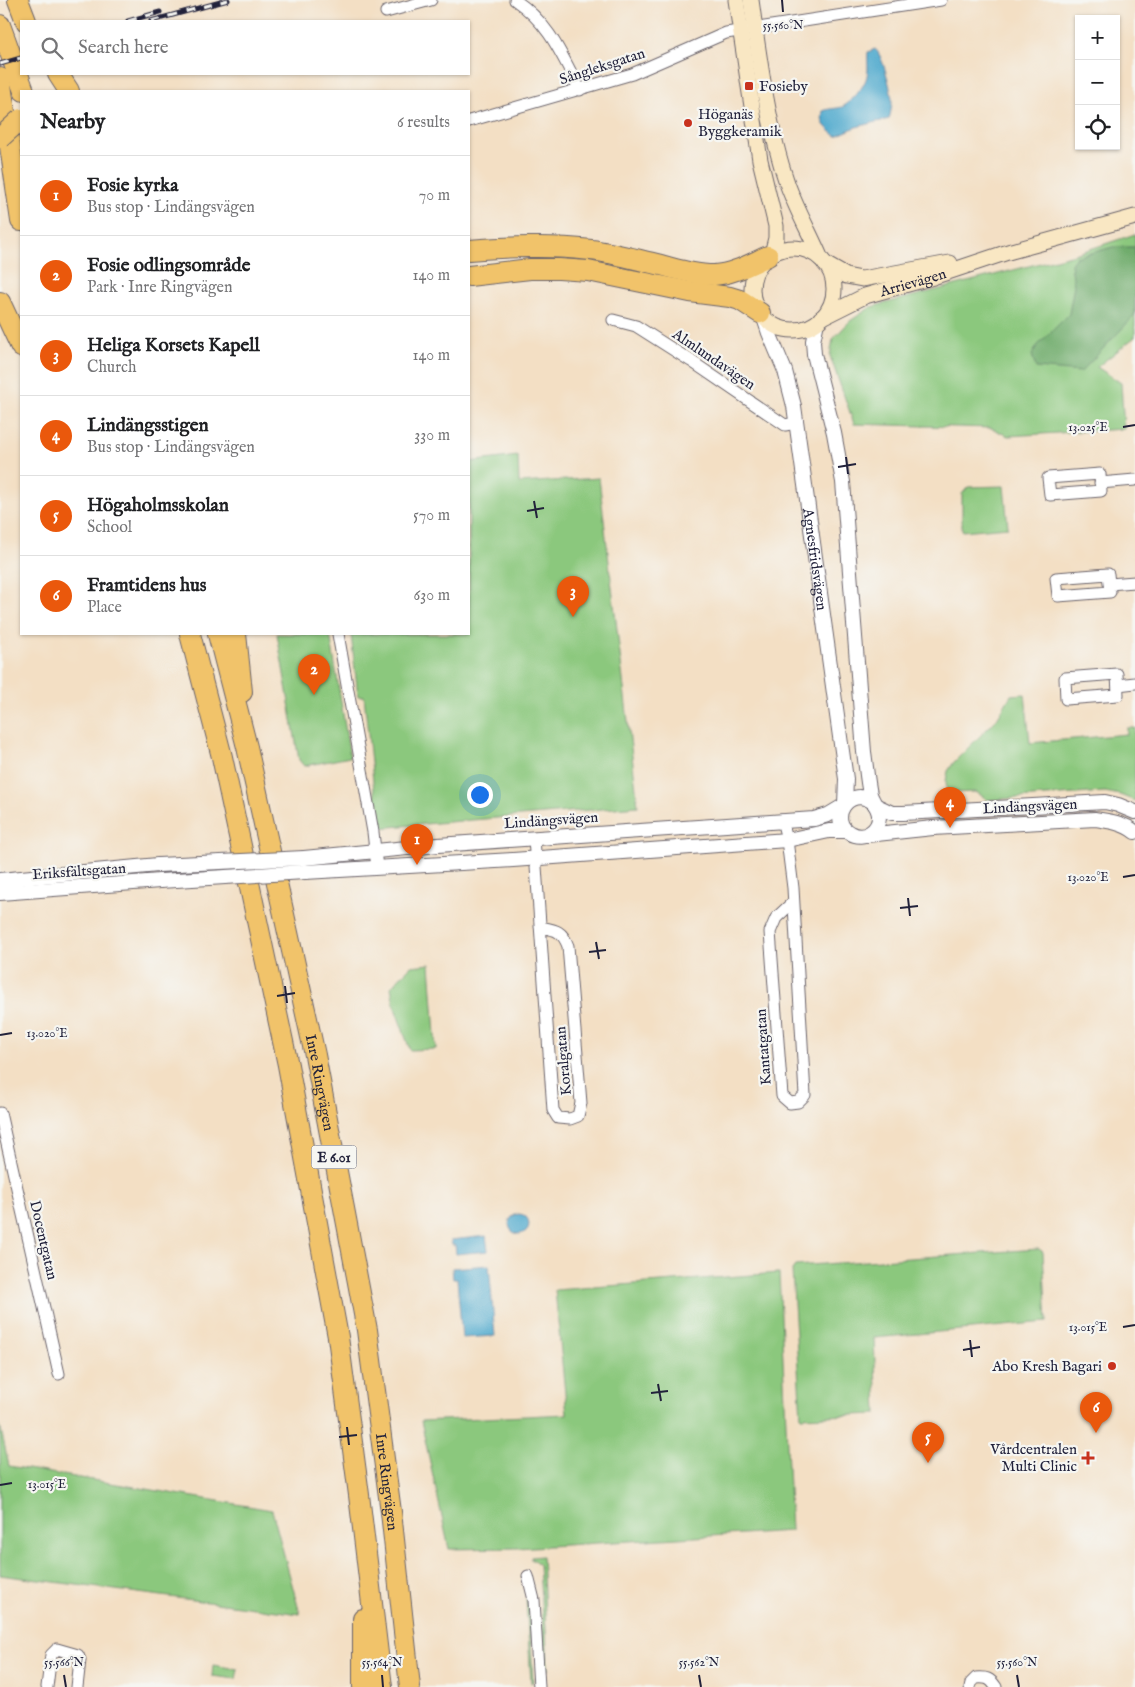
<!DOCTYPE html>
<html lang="en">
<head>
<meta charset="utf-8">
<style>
  :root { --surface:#fff; --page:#f6f6f6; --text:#202124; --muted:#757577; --line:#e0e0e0; --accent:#ea580c }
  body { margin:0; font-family:"IM FELL English",serif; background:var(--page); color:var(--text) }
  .controls { position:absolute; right:15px; top:15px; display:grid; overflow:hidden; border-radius:0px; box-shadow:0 1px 4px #0004 }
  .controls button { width:45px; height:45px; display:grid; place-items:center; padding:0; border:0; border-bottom:1px solid var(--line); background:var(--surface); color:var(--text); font:25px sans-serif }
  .you { position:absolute; left:479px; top:794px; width:18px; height:18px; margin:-12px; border:4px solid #fff; border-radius:50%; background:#1a73e8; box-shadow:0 0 0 8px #1a73e833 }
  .badge { display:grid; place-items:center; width:32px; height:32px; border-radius:50%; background:var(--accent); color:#fff; font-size:16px; font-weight:700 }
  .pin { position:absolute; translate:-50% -41px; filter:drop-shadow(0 1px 2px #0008) }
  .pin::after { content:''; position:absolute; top:26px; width:18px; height:15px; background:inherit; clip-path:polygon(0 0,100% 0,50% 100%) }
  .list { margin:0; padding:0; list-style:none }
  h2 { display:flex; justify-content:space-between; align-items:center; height:65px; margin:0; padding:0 20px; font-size:21px }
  h2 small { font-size:16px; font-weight:400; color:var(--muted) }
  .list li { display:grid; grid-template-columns:32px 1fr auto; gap:15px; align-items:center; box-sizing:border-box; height:80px; padding:0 20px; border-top:1px solid var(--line) }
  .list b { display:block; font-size:19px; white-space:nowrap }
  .list p { margin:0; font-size:16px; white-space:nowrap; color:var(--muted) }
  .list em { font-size:16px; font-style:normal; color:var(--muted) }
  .icon { flex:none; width:28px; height:28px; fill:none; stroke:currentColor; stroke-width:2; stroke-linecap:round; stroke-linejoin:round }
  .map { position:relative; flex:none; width:1135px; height:1687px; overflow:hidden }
  .search { position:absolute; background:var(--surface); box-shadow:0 1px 4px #0004; left:20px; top:20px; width:450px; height:55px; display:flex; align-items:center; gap:12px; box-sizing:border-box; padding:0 18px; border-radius:0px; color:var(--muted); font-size:19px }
  .panel { position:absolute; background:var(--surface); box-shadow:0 1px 4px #0004; left:20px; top:90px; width:450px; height:545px; border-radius:0px }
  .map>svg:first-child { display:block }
  .green { fill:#8bc87d; stroke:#56755c }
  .forest { fill:#70ac6c; stroke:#496754 }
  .water { fill:#51aace; stroke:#3a6684 }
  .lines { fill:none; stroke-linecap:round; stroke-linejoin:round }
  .minor-casing { stroke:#6b646b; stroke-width:13 }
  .tertiary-casing { stroke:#6b646b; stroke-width:16 }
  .secondary-casing { stroke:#6b646b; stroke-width:17 }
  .motorway-casing { stroke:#6b646b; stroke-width:22 }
  .minor { stroke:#fff; stroke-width:11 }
  .tertiary { stroke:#fff; stroke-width:14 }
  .secondary { stroke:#f9e7c3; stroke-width:15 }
  .motorway { stroke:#f1c36a; stroke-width:20 }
  .rail-casing { stroke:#22223b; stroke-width:5 }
  .rail { stroke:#f6f6f2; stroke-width:3; stroke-dasharray:9; stroke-linecap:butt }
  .tertiary-bridge-casing { stroke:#6b646b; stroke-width:16; stroke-linecap:butt }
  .motorway-bridge-casing { stroke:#6b646b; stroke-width:22; stroke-linecap:butt }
  .tertiary-bridge { stroke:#fff; stroke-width:14 }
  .motorway-bridge { stroke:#f1c36a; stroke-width:20 }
  .ticks { fill:none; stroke:#22223b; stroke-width:2 }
  .poi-dot { fill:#c8321e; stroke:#f6f6f2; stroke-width:2 }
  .labels { text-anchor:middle; stroke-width:4.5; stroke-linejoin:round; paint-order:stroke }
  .shield { fill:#f6f6f2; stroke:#626272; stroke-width:1 }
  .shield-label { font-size:14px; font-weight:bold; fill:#22223b }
  .street-label { font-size:15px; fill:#22223b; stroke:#f6f6f2 }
  .poi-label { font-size:15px; fill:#22223b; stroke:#f6f6f2; text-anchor:start }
  .ticks-label { font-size:12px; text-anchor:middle; fill:#22223b; stroke:#f6f6f2; stroke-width:4.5; stroke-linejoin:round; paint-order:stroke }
</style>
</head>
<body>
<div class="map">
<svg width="1135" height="1687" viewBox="0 0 1135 1687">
  <rect width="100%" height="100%" fill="#f6f6f2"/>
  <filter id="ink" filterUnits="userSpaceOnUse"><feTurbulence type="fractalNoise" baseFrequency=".02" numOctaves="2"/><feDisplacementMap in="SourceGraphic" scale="10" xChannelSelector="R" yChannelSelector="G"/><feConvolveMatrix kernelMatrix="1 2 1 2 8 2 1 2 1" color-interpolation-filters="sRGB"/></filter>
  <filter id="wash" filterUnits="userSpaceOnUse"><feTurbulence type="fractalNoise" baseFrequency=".0096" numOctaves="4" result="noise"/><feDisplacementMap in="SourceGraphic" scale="20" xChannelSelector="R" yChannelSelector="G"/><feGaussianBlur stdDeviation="1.12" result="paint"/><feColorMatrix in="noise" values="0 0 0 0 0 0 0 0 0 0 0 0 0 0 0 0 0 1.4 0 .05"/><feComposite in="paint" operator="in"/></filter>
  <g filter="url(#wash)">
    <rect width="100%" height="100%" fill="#f3dfc4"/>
    <path class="green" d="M1135,234V337L1097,367L1121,383L1124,429L1008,436L991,428L854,424L830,356L833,339L850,321L871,307L1075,254Z
      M518,456L519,483L599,478L638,806L378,828L364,696H358L351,634H469V462Z
      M1004,486L1008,527L962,531V494L968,487Z
      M277,634H330L350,757L304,766L299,760Z
      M1025,694L1030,743L1127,734V728H1135V801L1120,795L1105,792L988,800L976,792L947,793L946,781L948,771L954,762L996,720L1011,695Z
      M430,964L436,1049L410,1050L394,1005L391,987L411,966Z
      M1039,1249L1043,1252L1047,1322L874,1338L877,1414L801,1417L792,1270L795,1266Z
      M779,1273L791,1531L517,1548L449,1549L421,1421L567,1414L555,1290Z
      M0,1425L9,1466L272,1510L300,1614L0,1575Z
      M542,1556L548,1670H545L539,1565L534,1560H531V1557Z
      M526,1598L529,1605L533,1682L531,1683Z
      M213,1665L238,1669L236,1679L212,1676Z"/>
    <path class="forest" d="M1113,247H1135V315L1081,372L1036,368L1032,355L1038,345L1069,314L1074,285L1071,264L1076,257Z"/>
    <path class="water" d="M875,49C882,53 891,89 892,99C892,106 891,112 889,119L856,127L836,136C826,127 820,125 823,111C829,108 836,109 842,107C851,103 865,86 867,76C869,68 867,60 868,52Z
      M509 1224a10 10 0 1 1 20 0a10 10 0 1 1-20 0Z
      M486,1236L488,1251L456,1254L455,1245H452L451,1240Z
      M489,1265L495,1336L462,1338L457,1279H453L452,1268Z"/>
  </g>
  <g filter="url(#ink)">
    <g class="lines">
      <g class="minor-casing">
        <path id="minor" d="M515,0C550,24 561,54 580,90
          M386,12L431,0
          M469,121L632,74L726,33L941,0
          M613,320L636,326L691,361L785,425L796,423
          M1100,474L1101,491L1050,495L1048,478Z
          M1100,483L1135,480
          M1108,574L1110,592L1058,596L1056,578Z
          M1109,584L1135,582
          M338,634L373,832L377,868
          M1117,674L1118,695L1066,699L1065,678Z
          M1118,685L1135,683
          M782,820L787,840L793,888L805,1095L798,1102L790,1103L782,1096L770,932L776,918L793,902
          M534,838C541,929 546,1020 553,1110L558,1118L570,1119L578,1116L581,1103L568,946C562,930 555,930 540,927
          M0,1113L59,1374
          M528,1576L534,1600L539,1687
          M47,1687L51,1655L57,1649L78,1655L80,1660L77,1687
          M970,1687L971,1683L976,1678C986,1677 990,1678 996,1687"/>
      </g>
      <g class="tertiary-casing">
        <g id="tertiary">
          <path id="s1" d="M764,318L769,333L785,371L794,406L841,744L846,779L845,804"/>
          <path d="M817,322L813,341L814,354L834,433L843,482L864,752C866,765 867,780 870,794C872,801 878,807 879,815C880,830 864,841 850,833C827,821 848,784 873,802"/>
          <path d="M875,805L892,813H903L1105,802L1118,805L1135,812"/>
          <path d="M867,835L933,828L1095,819C1109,821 1124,823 1135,832"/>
          <path d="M304,858L438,845L814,819L828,815L843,806"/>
          <path d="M305,872L513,860L787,840L829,831H846"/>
          <path d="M0,880L158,865"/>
          <path d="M0,893L160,881"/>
        </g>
      </g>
      <g class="secondary-casing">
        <g id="secondary">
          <path d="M736,0L760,160L776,226V238L772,254"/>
          <path d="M751,0C759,58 768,127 787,183C796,209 810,233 821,259"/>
          <circle cx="793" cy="289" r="41"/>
          <path d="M825,264L846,276L862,279L950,263"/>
          <path id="s2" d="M821,318L865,296L933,277L1008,252L1135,217"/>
        </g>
      </g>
      <g class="motorway-casing">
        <g id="motorway">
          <path d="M18,0L26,21"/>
          <path d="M0,25L24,91"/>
          <path d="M58,74L69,91"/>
          <path d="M0,78L21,221"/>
          <path d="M469,250C510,247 550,245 591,250C615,253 638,260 661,265C678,270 696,275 714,275C733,274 750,264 768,256"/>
          <path d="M469,276L530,269H559L588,271L690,292L730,297L740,300L760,313"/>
          <path d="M0,302L21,347"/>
          <path d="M190,634L222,757L288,1065L338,1337L359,1495L382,1687"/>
          <path id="s3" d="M218,634L247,747L315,1055L367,1330L391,1512L410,1687"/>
          <path d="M236,634L242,692"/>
          <path d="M363,1687V1619"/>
        </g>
      </g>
      <use href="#minor" class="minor"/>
      <use href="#tertiary" class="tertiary"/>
      <use href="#secondary" class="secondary"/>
      <use href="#motorway" class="motorway"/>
      <g class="rail-casing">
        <path id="rail" d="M128,21L160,12
          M151,21L228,0
          M0,64L21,58"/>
      </g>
      <use href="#rail" class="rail"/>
      <g class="tertiary-bridge-casing">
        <path id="tertiary-bridge" d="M158,865L304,858
          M160,881L305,872"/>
      </g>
      <g class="motorway-bridge-casing">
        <path id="motorway-bridge" d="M0,138L21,119"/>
      </g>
      <use href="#tertiary-bridge" class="tertiary-bridge"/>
      <use href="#motorway-bridge" class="motorway-bridge"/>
    </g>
  </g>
  <path class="ticks" d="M782,0L783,12M1123,427L1135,425M846,457L848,474M838,467L856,464M534,501L537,518M527,511L544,508M1123,877L1135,875M908,898L910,916M900,908L918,906M596,942L599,959M589,952L606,950M285,986L287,1003M277,996L295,993M0,1035L12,1033M1123,1327L1135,1325M970,1340L972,1357M963,1350L980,1347M658,1384L661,1401M651,1393L668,1391M347,1427L349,1445M339,1437L357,1435M0,1485L12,1483M64,1675L66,1687M382,1675L383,1687M699,1675L701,1687M1017,1675L1019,1687"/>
  <g class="poi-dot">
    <rect x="744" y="81" width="10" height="10" rx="2.5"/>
    <circle cx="688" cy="123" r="5"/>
    <circle cx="1112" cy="1366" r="5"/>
    <path d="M1085.5 1450.5h5v5h5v5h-5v5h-5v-5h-5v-5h5z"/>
  </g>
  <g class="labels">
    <rect class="shield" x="311.5" y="1145.5" width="45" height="23" rx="4"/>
    <g class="shield-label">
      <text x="334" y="1162">E 6.01</text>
    </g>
    <g class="street-label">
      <text transform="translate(602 66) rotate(-18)" y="5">Sångleksgatan</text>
      <text dy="5" stroke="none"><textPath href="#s2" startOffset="99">Arrievägen</textPath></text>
      <text transform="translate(714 359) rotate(34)" y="5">Almlundavägen</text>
      <text dy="5" stroke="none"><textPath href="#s1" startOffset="248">Agnesfridsvägen</textPath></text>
      <text transform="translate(1030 806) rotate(-3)" y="5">Lindängsvägen</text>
      <text transform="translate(551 820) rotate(-4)" y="5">Lindängsvägen</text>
      <text transform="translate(79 871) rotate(-4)" y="5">Eriksfältsgatan</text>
      <text transform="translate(763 1047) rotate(-94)" y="5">Kantatgatan</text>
      <text transform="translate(563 1061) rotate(-95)" y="5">Koralgatan</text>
      <text dy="5" stroke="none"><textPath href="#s3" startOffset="460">Inre Ringvägen</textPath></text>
      <text transform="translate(44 1240) rotate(77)" y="5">Docentgatan</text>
      <text dy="5" stroke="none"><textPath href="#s3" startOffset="865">Inre Ringvägen</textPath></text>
    </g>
    <g class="poi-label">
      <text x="759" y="91">Fosieby</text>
      <text x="698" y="119">Höganäs<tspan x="698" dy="17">Byggkeramik</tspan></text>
      <text x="1102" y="1371" text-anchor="end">Abo Kresh Bagari</text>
      <text x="1077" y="1454" text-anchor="end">Vårdcentralen<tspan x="1077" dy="17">Multi Clinic</tspan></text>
    </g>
  </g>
  <g class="ticks-label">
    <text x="783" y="29">55.560°N</text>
    <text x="1088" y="431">13.025°E</text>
    <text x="1088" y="881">13.020°E</text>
    <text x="47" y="1037">13.020°E</text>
    <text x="1088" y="1331">13.015°E</text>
    <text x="47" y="1488">13.015°E</text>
    <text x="64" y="1666">55.566°N</text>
    <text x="382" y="1666">55.564°N</text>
    <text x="699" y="1666">55.562°N</text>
    <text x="1017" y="1666">55.560°N</text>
  </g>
</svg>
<div class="controls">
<button>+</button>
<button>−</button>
<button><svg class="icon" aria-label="locate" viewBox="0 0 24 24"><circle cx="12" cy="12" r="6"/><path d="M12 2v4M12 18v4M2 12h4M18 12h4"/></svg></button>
</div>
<div class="you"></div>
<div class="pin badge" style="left:417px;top:865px">1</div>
<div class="pin badge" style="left:314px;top:695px">2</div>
<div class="pin badge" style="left:573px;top:617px">3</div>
<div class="pin badge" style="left:950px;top:828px">4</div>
<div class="pin badge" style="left:928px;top:1463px">5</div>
<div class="pin badge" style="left:1096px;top:1433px">6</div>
<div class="search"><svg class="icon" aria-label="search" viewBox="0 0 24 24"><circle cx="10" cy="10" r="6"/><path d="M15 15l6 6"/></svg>Search here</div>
<section class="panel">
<h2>Nearby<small>6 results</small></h2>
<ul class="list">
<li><span class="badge">1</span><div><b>Fosie kyrka</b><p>Bus stop · Lindängsvägen</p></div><em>70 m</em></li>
<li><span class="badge">2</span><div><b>Fosie odlingsområde</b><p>Park · Inre Ringvägen</p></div><em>140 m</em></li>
<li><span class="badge">3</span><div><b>Heliga Korsets Kapell</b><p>Church</p></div><em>140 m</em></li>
<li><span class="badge">4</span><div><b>Lindängsstigen</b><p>Bus stop · Lindängsvägen</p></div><em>330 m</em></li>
<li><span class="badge">5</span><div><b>Högaholmsskolan</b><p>School</p></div><em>570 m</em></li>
<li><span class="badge">6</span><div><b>Framtidens hus</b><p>Place</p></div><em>630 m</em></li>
</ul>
</section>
</div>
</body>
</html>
